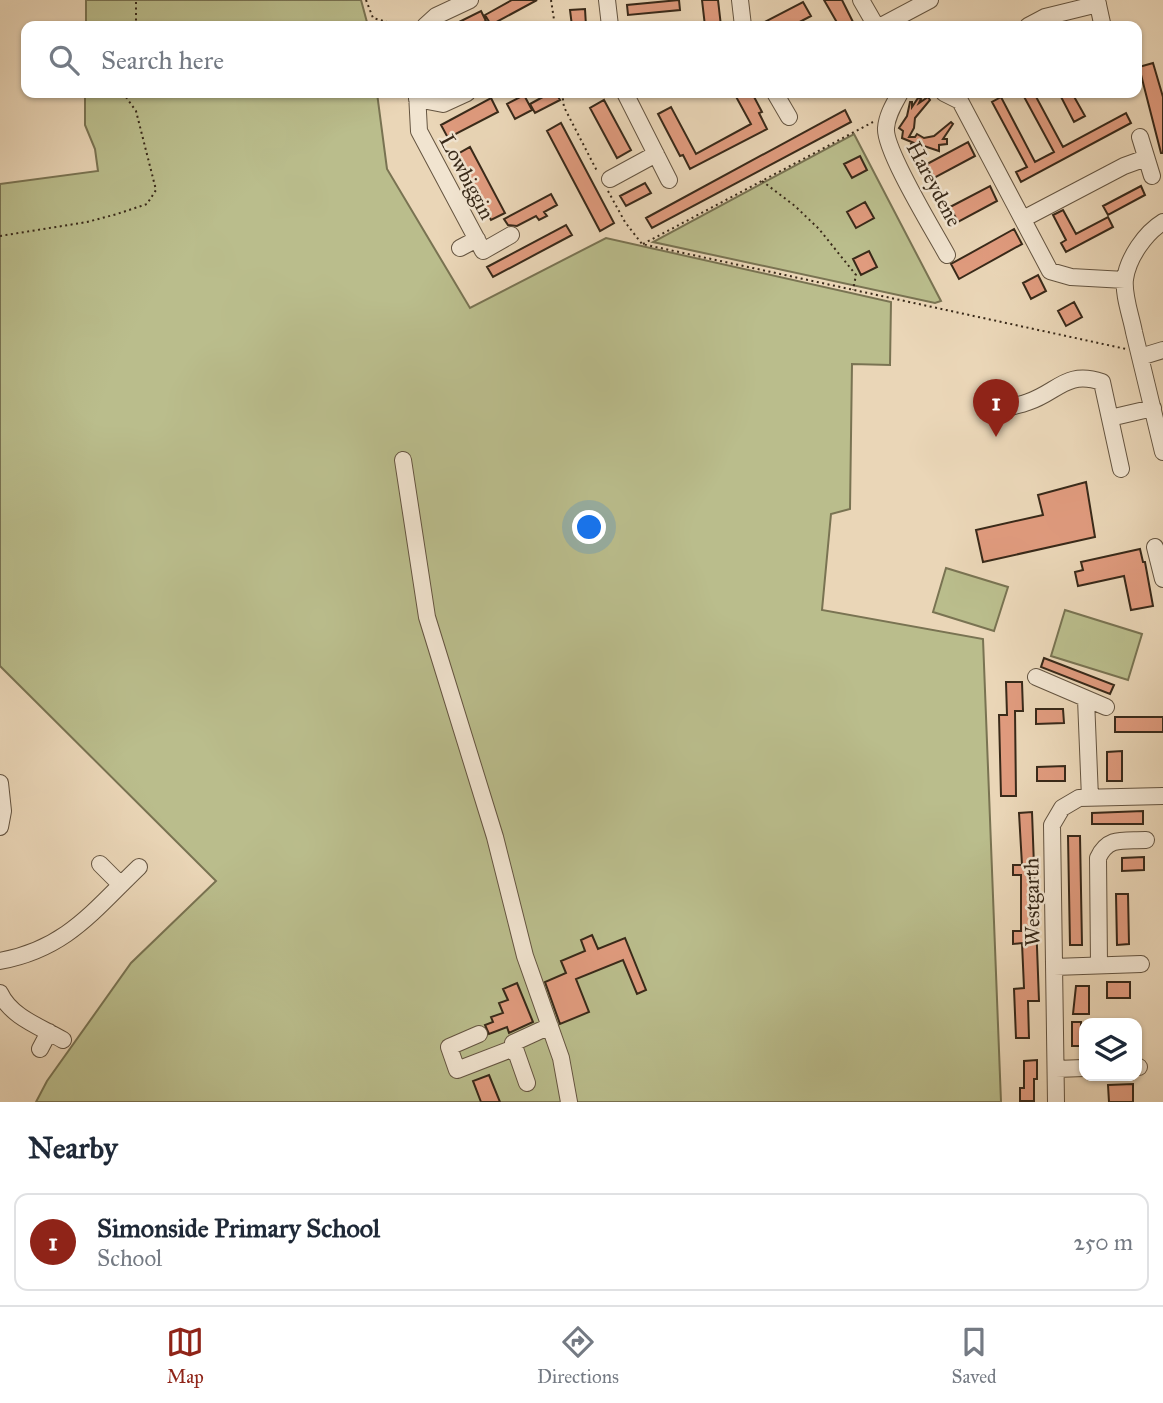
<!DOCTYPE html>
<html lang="en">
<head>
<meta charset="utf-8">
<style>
  :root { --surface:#fff; --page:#f2f2f3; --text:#1f2937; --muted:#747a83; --line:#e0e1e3; --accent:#8f2418 }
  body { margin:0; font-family:"IM FELL Great Primer",serif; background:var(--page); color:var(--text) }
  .controls { position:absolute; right:21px; bottom:21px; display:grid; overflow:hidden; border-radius:14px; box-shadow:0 2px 5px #0004 }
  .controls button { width:63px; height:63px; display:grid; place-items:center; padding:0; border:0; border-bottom:2px solid var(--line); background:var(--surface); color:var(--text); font:35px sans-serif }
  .you { position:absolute; left:590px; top:528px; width:24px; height:24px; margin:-18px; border:5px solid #fff; border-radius:50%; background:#1a73e8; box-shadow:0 0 0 10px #1a73e833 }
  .badge { display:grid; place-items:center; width:46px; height:46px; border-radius:50%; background:var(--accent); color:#fff; font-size:23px; font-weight:700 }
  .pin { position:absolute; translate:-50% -58px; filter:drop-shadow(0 2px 4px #0008) }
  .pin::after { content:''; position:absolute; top:37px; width:24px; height:21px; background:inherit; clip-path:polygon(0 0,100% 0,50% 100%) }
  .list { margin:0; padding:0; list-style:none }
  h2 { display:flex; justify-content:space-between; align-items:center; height:91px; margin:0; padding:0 28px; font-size:30px }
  h2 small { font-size:23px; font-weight:400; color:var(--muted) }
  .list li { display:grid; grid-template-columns:46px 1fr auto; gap:21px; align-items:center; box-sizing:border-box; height:98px; margin:0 14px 14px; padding:0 14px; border:2px solid var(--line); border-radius:14px }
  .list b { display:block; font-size:26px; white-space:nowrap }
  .list p { margin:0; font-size:23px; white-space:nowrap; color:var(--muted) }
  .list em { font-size:23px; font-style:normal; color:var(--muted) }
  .icon { flex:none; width:38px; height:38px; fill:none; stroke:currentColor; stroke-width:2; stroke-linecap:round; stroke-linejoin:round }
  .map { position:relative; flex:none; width:1163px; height:1102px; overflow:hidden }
  .search { position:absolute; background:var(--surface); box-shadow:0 2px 5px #0004; left:21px; right:21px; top:21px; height:77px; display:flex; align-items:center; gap:18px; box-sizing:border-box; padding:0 24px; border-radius:14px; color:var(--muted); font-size:26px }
  .sheet { height:203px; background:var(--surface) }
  nav { display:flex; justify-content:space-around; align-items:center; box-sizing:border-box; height:98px; border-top:2px solid var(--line); background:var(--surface); font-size:19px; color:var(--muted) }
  nav a { display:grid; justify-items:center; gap:4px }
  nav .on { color:var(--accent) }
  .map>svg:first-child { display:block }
  .green { fill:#babd8c; stroke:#797352; stroke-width:2 }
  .building { fill:#e09b7e; stroke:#382919; stroke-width:2 }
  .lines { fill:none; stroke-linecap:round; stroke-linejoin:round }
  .minor-casing { stroke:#645440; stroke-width:18 }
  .path { stroke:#382919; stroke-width:2; stroke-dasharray:2 3.5; stroke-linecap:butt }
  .minor { stroke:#f1e4d0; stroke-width:16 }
  .labels { text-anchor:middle; stroke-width:5; stroke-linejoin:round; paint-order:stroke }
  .street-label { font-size:21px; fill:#382919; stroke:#f1e4d0 }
</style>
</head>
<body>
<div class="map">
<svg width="1163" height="1102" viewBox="0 0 1163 1102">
  <rect width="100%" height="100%" fill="#ead6b7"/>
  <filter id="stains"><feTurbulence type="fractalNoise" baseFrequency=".00286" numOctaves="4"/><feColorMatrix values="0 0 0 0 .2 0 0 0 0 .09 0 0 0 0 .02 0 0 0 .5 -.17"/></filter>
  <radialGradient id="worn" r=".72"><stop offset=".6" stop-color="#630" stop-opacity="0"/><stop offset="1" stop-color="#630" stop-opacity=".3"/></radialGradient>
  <path class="green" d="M86,0H361L368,26H86Z
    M85,93H377L387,169L470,308L606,238L891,302L890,365L852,364L850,509L831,514L822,610L983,639L1001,1102H36L47,1081L131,963L216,881L0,666V184L98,171L95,149L85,125Z
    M854,134L941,301L935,303L653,242Z
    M946,568L1008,587L994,631L933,612Z
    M1065,610L1142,634L1128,680L1051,656Z"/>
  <path class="building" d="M512,0H537L491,25L485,15Z
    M679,0L680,10L628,15L627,5Z
    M702,0H718L721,26H705Z
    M824,0H842L855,26H839Z
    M803,2L811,16L792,26H757Z
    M585,9L586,26H572L570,10Z
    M481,11L486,21L476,26H451Z
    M1153,63L1163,97V153H1161L1139,67Z
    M550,93H556L560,100L535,113L530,104Z
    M734,93H752L762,112L759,113L767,129L690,169L683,155L680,156L658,114L671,107L696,154L751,124Z
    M1022,93H1034L1063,147L1126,113L1131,123L1021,182L1016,172L1027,167L992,102L1001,97L1035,162L1054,152Z
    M1059,93H1072L1085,116L1074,122Z
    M524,95L532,110L515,119L507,104Z
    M928,97L930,100L915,118L914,128L909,137H915L917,134L924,138L934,136L951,122L953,124L943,139H947V144L939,145V151L924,146L912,147L911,144L914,143L902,138L903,131L899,128L907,116L910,102H912V107L918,98L921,99L919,103Z
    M491,98L498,112L448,138L441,125Z
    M604,100L631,150L617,158L590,108Z
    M845,110L851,122L652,228L646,218Z
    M561,123L614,223L600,231L547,131Z
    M968,142L975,156L934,178L927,164Z
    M470,147L505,213L491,220L456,155Z
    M860,156L867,170L852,178L844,164Z
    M645,183L651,193L626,206L620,196Z
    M990,186L997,201L958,222L950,207Z
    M1141,186L1145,195L1108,215L1103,206Z
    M551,194L557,205L544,212L547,216L539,220L536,216L517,226L508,225L504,219Z
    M865,202L874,218L856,228L847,212Z
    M1063,210L1076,234L1108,217L1113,227L1066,252L1061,243L1066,240L1053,215Z
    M566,225L572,235L493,277L487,267Z
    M1014,229L1022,244L959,279L951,264Z
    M869,251L877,267L861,275L853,259Z
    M1038,275L1046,291L1031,299L1023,283Z
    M1074,302L1082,317L1066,326L1058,311Z
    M1086,482L1095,537L983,562L976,530L1043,515L1038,495Z
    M1140,549L1143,562H1145L1153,606L1131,610L1124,576L1078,586L1075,572L1083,570L1081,562Z
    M1044,658L1114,685L1110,694L1041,667Z
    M1006,682H1022L1023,711H1015L1016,796H1001L999,715H1007Z
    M1036,709H1063L1064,723L1036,724Z
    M1115,717H1163V732H1115Z
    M1122,751V781H1107V752Z
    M1065,766V781H1037V767Z
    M1143,811V824H1092V813Z
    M1032,812L1039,1001H1028L1029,1038H1016L1014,989L1024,988L1022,943L1013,944V931H1021V875H1013V865H1022L1019,813Z
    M1068,836H1080L1082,945H1070Z
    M1144,857V870L1122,871V858Z
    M1116,894H1128L1129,944L1117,945Z
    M592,935L598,949L625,938L646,990L637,994L623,960L576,979L589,1012L560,1024L545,982L566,973L561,961L585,951L581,940Z
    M1107,982H1130V998H1107Z
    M517,983L533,1022L509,1033L507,1027L489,1034L485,1025L493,1022L491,1017L503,1013L499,1003L508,1000L503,989Z
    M1076,986H1089V1014H1073Z
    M1072,1022H1081V1032H1084V1046H1072Z
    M1037,1060V1079H1034V1101H1020V1088H1024V1061Z
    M489,1075L500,1102H481L473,1081Z
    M1133,1084V1102H1109L1108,1085Z"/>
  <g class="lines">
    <g class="minor-casing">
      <path id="minor" d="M607,0L610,26
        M740,0L743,26
        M861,0L876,26
        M1097,0L1102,23
        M425,26L436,16L470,0
        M881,26L930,0
        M1028,26L1045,17L1098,4
        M417,93L419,131L483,251L511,235
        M625,93L669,180
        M775,93L789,117
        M900,93C894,104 887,115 886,128C884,150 934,231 947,255
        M944,93L960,101L1050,271L1071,277L1125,280
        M417,99L443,104L467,93
        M1140,137L1152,176
        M610,179L656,154
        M1023,219L1124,166L1146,158
        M1163,222C1145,233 1128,258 1125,279C1123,295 1131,316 1134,332C1144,372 1153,412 1163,452
        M460,248L477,239
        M1140,357L1163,350
        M1005,408C1013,406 1021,405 1028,402C1058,392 1066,370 1102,382L1121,469
        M1110,418L1153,408
        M403,460L427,617L495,837L525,956L561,1058L569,1102
        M1155,547L1163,579
        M1036,677L1106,707
        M1086,699L1090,798
        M0,783L3,811L0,827
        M100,864L120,884
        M0,961C66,949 93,911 139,867
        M1099,965L1098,858C1108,836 1124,841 1146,840
        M1054,967L1141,964
        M0,993C11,1017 41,1027 63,1040
        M479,1034L449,1047L457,1070L514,1048
        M40,1049L49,1032
        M1137,1067H1139
        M1056,1069L1084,1068
        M527,1083L513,1043L550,1026
        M1056,1102L1052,825L1062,808L1079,798L1163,796"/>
    </g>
    <path class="path" d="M366,0L373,18L401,26
      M551,0L555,26
      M136,26V0
      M562,93L564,107L597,171
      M762,181L795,206L819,229L856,275L853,290
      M608,191L625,222L642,244L1126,349
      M0,236L87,222L117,214L147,204L156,190L136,111L123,93
      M643,244L873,122"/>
    <use href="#minor" class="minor"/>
  </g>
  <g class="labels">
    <g class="street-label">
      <text transform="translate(467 177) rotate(62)" y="7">Lowbiggin</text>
      <text transform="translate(934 184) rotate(62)" y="7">Hareydene</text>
      <text transform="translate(1032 902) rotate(-91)" y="7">Westgarth</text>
    </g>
  </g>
  <rect width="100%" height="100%" filter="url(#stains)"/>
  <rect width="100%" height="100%" fill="url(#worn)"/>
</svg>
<div class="controls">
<button><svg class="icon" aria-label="layers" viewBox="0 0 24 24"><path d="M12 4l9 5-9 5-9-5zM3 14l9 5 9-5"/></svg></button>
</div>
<div class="you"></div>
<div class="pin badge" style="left:996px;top:437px">1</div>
<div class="search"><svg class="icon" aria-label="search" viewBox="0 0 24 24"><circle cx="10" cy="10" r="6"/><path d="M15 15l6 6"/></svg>Search here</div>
</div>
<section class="sheet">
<h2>Nearby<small></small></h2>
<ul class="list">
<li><span class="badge">1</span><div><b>Simonside Primary School</b><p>School</p></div><em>250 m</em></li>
</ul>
</section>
<nav>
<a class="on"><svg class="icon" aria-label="map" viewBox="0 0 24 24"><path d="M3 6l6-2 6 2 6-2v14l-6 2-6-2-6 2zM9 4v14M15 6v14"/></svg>Map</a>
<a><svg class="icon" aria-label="directions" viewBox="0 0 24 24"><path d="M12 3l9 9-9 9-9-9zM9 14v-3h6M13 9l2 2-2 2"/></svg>Directions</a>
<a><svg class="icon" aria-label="saved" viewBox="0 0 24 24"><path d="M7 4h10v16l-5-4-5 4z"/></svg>Saved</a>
</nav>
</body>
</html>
